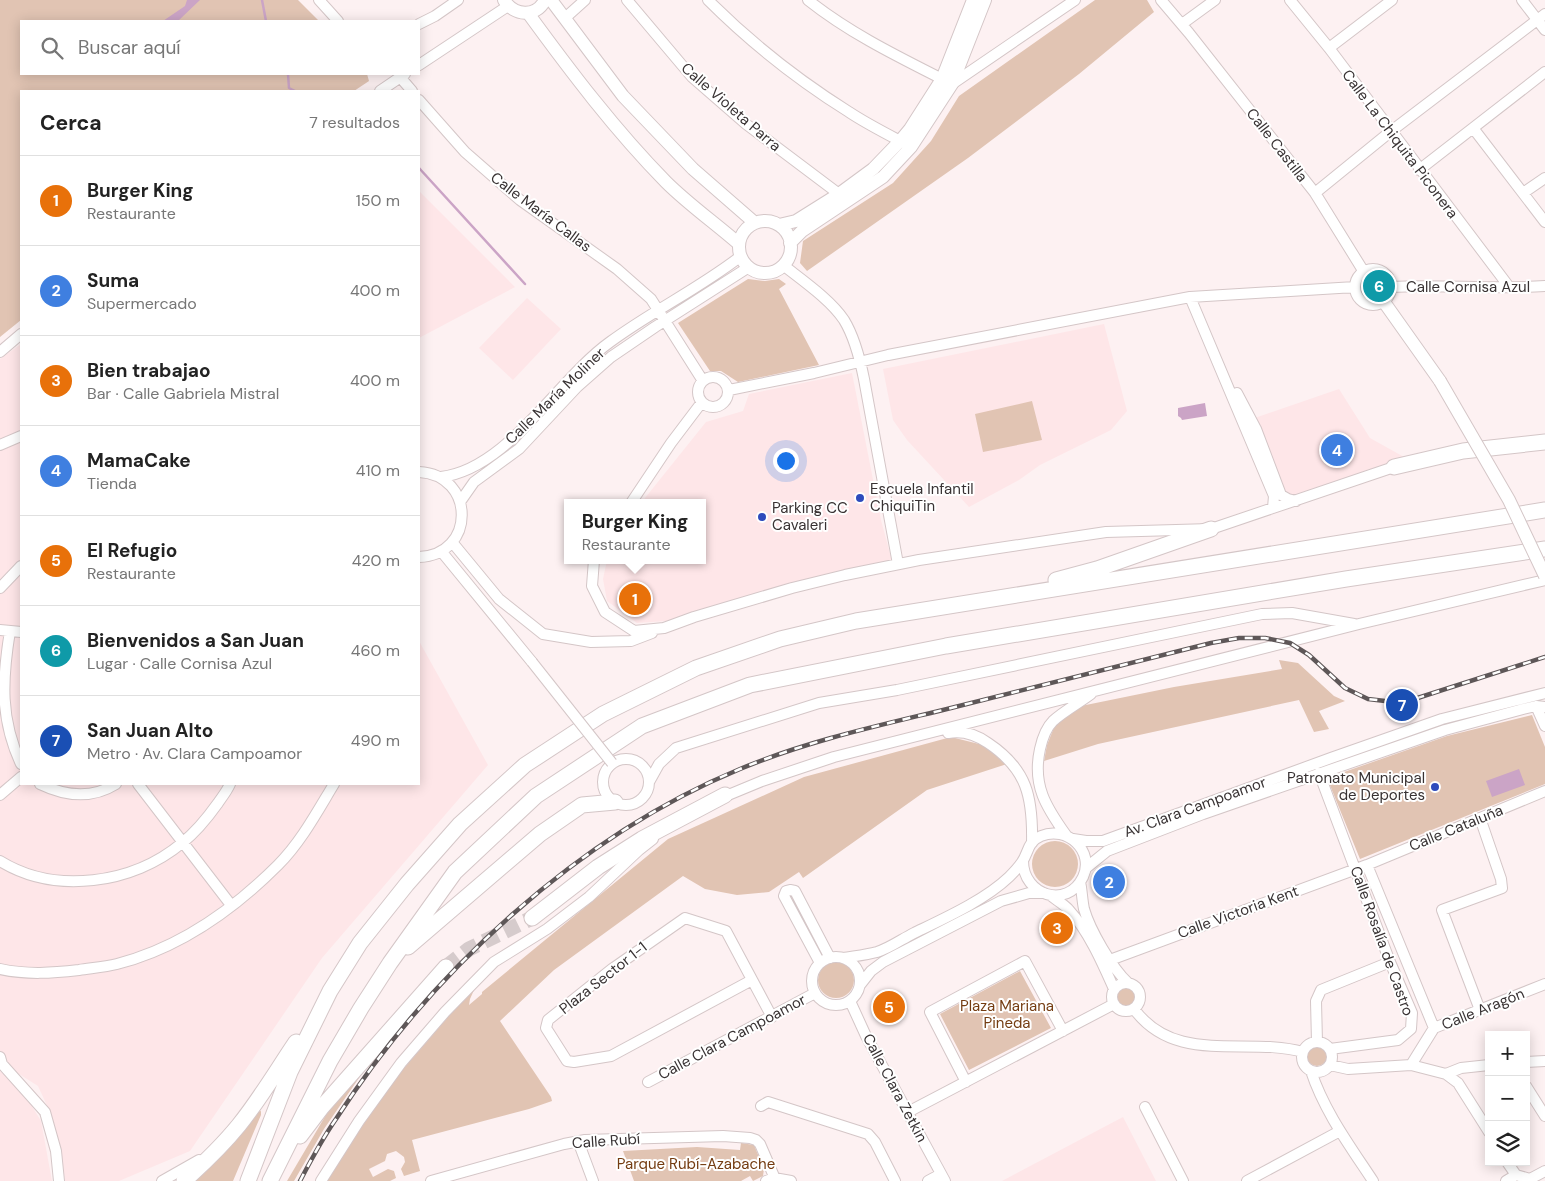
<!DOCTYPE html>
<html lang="es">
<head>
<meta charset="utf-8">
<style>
  :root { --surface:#fff; --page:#f2f2f2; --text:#222; --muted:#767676; --line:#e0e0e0; --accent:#b45309 }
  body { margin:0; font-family:"DM Sans",sans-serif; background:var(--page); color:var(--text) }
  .controls { position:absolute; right:15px; bottom:15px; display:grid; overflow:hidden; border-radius:0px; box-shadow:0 2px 12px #0003 }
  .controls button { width:45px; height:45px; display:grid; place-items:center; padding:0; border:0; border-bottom:1px solid var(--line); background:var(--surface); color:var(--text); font:25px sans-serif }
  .you { position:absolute; left:785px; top:460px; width:18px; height:18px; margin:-12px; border:4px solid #fff; border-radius:50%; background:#1a73e8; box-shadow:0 0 0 8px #1a73e833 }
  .badge { display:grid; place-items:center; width:32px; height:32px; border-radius:50%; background:var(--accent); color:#fff; font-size:16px; font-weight:700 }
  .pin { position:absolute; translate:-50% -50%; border:2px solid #fff; box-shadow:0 1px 5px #0006 }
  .popup { position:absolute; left:564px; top:499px; width:142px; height:65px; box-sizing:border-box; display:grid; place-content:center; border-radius:0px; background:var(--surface); filter:drop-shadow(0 1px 4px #0005); font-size:16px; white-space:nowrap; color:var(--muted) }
  .popup b { font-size:19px; color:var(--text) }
  .popup::after { content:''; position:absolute; left:50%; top:100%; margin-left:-10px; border:10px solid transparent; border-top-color:var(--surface) }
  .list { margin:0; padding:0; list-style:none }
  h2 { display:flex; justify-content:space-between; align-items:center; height:65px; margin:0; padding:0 20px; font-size:21px }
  h2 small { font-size:16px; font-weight:400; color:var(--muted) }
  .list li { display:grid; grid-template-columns:32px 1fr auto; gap:15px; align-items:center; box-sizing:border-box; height:90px; padding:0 20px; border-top:1px solid var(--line) }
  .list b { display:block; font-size:19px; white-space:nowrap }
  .list p { margin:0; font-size:16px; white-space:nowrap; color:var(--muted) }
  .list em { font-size:16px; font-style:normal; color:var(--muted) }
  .icon { flex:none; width:28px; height:28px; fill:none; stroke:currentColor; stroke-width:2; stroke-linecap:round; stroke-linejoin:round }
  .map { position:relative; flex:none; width:1545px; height:1181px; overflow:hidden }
  .search { position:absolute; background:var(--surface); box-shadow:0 2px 12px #0003; left:20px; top:20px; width:400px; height:55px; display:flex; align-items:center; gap:12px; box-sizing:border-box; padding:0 18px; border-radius:0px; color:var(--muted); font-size:19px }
  .panel { position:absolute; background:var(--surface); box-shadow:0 2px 12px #0003; left:20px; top:90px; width:400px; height:695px; border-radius:0px }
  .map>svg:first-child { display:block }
  .built { fill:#fee6e8 }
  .green { fill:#e1c4b3 }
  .water { fill:#cba4c6 }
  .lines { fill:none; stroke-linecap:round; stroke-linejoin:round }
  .stream { stroke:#cba4c6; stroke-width:2.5 }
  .secondary-tunnel { stroke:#d6cbcc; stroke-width:15; stroke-dasharray:15 8; stroke-linecap:butt }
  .minor-casing { stroke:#d4c6c7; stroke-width:12 }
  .tertiary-casing { stroke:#d4c6c7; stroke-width:14 }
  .secondary-casing { stroke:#d4c6c7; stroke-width:17 }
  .minor { stroke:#fff; stroke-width:10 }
  .tertiary { stroke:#fff; stroke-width:12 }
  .secondary { stroke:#fff; stroke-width:15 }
  .rail-casing { stroke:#5e5758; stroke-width:4.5 }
  .rail { stroke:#fff; stroke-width:2.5; stroke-dasharray:8; stroke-linecap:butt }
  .minor-bridge-casing { stroke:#d4c6c7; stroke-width:12; stroke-linecap:butt }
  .tertiary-bridge-casing { stroke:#d4c6c7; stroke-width:14; stroke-linecap:butt }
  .minor-bridge { stroke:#fff; stroke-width:10 }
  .tertiary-bridge { stroke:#fff; stroke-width:12 }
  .poi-dot { fill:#2e4bbc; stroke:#fff; stroke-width:2 }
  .labels { text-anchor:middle; stroke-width:4; stroke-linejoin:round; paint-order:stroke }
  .street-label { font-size:15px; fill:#383233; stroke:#fff }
  .poi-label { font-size:15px; fill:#383233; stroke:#fff; text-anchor:start }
  .park-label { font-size:15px; fill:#743c11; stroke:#fff }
</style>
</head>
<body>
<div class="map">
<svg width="1545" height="1181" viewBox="0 0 1545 1181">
  <rect width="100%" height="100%" fill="#fdf1f2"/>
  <path class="built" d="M419,191L515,287L419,338Z
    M527,298L561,329L513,380L479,348Z
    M1104,324L1127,411L1111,430L1040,465L1019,480L969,507L907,440L893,420L883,369Z
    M21,344V784H419V641L488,765L322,958L190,1151L119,1181H65L61,1149L50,1112L38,1086L0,1062V359Z
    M852,373L881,520L892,561L738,599L666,621L637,623L607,601L603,579L607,560H702V503H641L706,422L743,411L749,394Z
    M1339,389L1370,438L1413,462L1279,506L1243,422Z
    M0,1071L25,1095L41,1121L52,1181H0Z
    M1123,1117L1156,1181H1002Z"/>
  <path class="green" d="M0,0H298L319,21H21V74H367L369,81L354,91H21V320L0,337Z
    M1095,0H1147L1154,12L1079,74L968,158L807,271L800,263L803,241L893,183L931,141L959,96Z
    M748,279L765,281L779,279L786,284L779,289L819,365L738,382L721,371H710L678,323Z
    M1032,401L1042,440L983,452L975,414Z
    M1279,660L1298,663L1334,696L1345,701L1319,711L1329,729L1314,732L1299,700L1098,744L1044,761L1047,745L1055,725L1081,706L1174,687L1282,669Z
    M1532,715L1545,747V784L1360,859L1327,778L1447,736Z
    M951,737L983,745L1007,764L927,790L803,878L799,872L769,892L737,895L705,889L683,876L554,970L500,1021L551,1097L552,1101L529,1109L412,1140L420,1171L404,1176L401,1169L405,1162L404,1157L396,1151L387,1154L385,1161L369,1169L373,1177L388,1169L394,1171L396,1178L390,1181H326L348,1146L398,1075L473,988L474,990L470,999L469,1005L482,994V992L668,839L804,777Z
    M1032 864a23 23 0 1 1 46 0a23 23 0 1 1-46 0Z
    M818 980a18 18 0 1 1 36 0a18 18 0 1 1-36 0Z
    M1020,971L1051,1028L969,1070L940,1014Z
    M1116 997a10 10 0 1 1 20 0a10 10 0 1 1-20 0Z
    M1307 1056a10 10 0 1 1 20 0a10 10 0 1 1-20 0Z
    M359,1074L361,1075L324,1129L294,1181H287L333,1103Z
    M261,1111V1115L233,1181H192L257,1112Z
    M741,1143L754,1145L764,1169L763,1176L753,1181L750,1176L741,1181H634L623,1151L697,1147L740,1150Z"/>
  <path class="water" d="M187,0H200L178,21H163L185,6Z
    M1205,403L1207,416L1182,420L1181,418L1178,416V408Z
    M1519,769L1525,785L1492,797L1486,781Z"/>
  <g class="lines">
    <path class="stream" d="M262,0L266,21
      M288,74L289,88L295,91
      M419,168L525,284"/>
    <path class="secondary-tunnel" d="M446,967L469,949L532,918"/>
    <g class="minor-casing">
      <path id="minor" d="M319,0L338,21
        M627,0L692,77L746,124L843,197
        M708,0C751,43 798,80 849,112C867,124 887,134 906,144
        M808,0C852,35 903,59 952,84L1075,0
        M1161,0L1189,33L1315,193L1364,272
        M1290,0L1329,48L1510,288
        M1522,0L1545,30
        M565,18L585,0
        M419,24L435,16L458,0
        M1182,24L1215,0
        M1329,48L1392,0
        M419,65L508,6
        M400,77L412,91
        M380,91L405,74
        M419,100L465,152L520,200L617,269L651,299L703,381
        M1473,128L1545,222
        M1419,170L1545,72
        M1315,193L1390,132L1545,14
        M1523,193L1545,178
        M783,265C802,280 831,300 844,320C855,338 860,359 864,379L898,564
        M1355 287a18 18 0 1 1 36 0a18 18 0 1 1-36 0Z
        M1391,287C1442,284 1494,290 1545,286
        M1190,297L1274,496L1273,508
        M0,352L21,334
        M698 392a15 15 0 1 1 30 0a15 15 0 1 1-30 0Z
        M729,390L814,373L888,355L1190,297L1355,287
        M1237,393L1256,429L1281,495L1288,499L1296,501
        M0,445L21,436
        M419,472C476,475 476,555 419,557
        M441,477C508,469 557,380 610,342C652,311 700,288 741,256
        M460,502L474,482L519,449L577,387L611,357L655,327L749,267
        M631,503L671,443L702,402
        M452,542L499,599L543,634L591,642L631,641L652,633
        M441,551L532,662
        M594,560L592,586L605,612L634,631L664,628L694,617L792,588L845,575L919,560L1106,532L1211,529L1394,467
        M0,588L21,566
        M0,630L21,632
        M10,631C2,680 0,719 21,764
        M1536,706L1545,726
        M948,733C963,730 975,734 988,743C1027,769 1033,797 1032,843
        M603 782a23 23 0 1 1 46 0a23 23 0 1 1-46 0Z
        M1319,773L1390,962L1412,1013L1411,1029L1398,1040L1330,1049
        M649,782L659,764L676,748L819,703L897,690L1262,614L1292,613L1354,624
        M40,784C65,796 92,799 116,784
        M138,784L231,905
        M0,795L21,777
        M721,798L762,781L834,757L1359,624L1545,580
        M1480,818L1501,879L1502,888L1442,910L1480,1010
        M1066,835C1046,807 1032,785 1040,749C1042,740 1046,728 1053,721C1064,711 1079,703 1091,694
        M1073,839L1086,841H1103L1331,758L1442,719L1545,693
        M0,861C55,895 133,884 182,843C196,832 208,817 218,803C222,797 227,791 230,784
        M1367,865L1434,1028
        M1086,868L1107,851L1203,814L1445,730L1523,709L1536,706L1545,707
        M1080,882C1082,890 1082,900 1084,909C1090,930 1112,968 1128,983
        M1050,895C1056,900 1064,904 1069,910C1089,932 1102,962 1114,989
        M812 981a24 24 0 1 1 48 0a24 24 0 1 1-48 0Z
        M843,958C855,956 866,955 877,952C890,948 902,939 914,933C945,918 985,900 1009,877C1014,872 1018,868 1022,862C1029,852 1027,842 1041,836C1067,825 1095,851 1083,877C1067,910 1023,895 1023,861
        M1110,960L1367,865L1545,791
        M820,963L784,896L786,891L790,890L795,891L830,958
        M0,969C27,975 53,973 79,970C92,968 105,967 117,964C179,948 233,910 278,865C301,842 317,812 334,784
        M752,980L611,1056L574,1062L567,1061L546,1028L548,1020L612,969L685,918L726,931L772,1017
        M1112 997a14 14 0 1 1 28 0a14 14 0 1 1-28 0Z
        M860,985L871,971L883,962L1001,901L1029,893H1044
        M850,1001L866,1036L945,1181
        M1134,1009C1176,1066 1246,1036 1303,1052
        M1317,1042L1316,1001L1321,990L1390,962
        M1302 1057a15 15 0 1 1 30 0a15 15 0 1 1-30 0Z
        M0,1057L2,1064L45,1112L56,1151L59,1181
        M1526,1062L1545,1061
        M1330,1065L1348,1069L1411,1065L1446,1074L1458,1083L1489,1132
        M1411,1065L1434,1028L1545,984
        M1311,1071C1324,1111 1350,1146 1373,1181
        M1446,1074L1461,1068L1489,1065
        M648,1082L815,993
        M966,1082L930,1012L1025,961L1063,1031
        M1526,1086L1545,1116
        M761,1106L768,1102L868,1134L875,1142L895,1181
        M1145,1107L1183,1181
        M908,1112L1114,1004
        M578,1141L593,1181
        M1507,1162L1516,1175
        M162,1181L199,1160
        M321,1181L359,1121L401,1063L445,1012L494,962L547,929L589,897L639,850L653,839
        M431,1181L564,1144L585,1140L723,1136L750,1138L756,1140L760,1144L776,1181
        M766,1181L774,1178L791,1181
        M928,1181L941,1174
        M1247,1181L1340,1131
        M1506,1181L1516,1175L1530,1179L1545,1171"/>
    </g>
    <g class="tertiary-casing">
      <path id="tertiary" d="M504,0C514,16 536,18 545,0
        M551,0L623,96L693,169L755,223
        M528,13C571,72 615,130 666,182C688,204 715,223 739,244
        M739 247a26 26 0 1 1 52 0a26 26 0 1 1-52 0Z
        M779,225L796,221L839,194L873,169L900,141L910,129L942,79L973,0
        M790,243L802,231L883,177L911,147L952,84L985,0
        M1384,302L1440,381"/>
    </g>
    <g class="secondary-casing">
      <path id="secondary" d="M1394,467L1463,451L1545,442
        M1056,580L1097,569L1211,529
        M532,918L598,867L642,839L725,795
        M408,947L540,834L582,805L615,802
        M300,1136L322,1107L446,967
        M184,1181C203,1164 222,1146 239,1125C260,1099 277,1070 296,1042
        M248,1181L290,1072L330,991L360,943L407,884L460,824L525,765L603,714L696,668L780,639L856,621L1545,510
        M270,1181L330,1061L361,1008L390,963L455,872L536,796L642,726L750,685L946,646L1346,579L1545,549"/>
    </g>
    <use href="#minor" class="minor"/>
    <use href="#tertiary" class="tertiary"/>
    <use href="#secondary" class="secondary"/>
    <g class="rail-casing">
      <path id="rail" d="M300,1181C311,1160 322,1139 336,1119C431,972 578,836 740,769C807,741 877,726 947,709C1035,687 1123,665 1211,643L1239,638H1265L1290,643L1309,655L1345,688L1368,699L1402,703L1545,657"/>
    </g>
    <use href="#rail" class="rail"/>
    <g class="minor-bridge-casing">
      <path id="minor-bridge" d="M532,662L612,763"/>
    </g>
    <g class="tertiary-bridge-casing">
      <path id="tertiary-bridge" d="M1440,381L1509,500L1545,576"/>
    </g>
    <use href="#minor-bridge" class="minor-bridge"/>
    <use href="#tertiary-bridge" class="tertiary-bridge"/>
  </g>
  <g class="poi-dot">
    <circle cx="860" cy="498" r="5"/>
    <circle cx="762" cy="517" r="5"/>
    <circle cx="1435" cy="787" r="5"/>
  </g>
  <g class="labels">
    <g class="street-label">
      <text transform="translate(731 107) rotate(41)" y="5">Calle Violeta Parra</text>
      <text transform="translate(1400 144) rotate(53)" y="5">Calle La Chiquita Piconera</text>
      <text transform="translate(1277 145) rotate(52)" y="5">Calle Castilla</text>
      <text transform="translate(541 212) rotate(37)" y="5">Calle María Callas</text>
      <text x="1468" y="292">Calle Cornisa Azul</text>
      <text transform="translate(555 396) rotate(-44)" y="5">Calle María Moliner</text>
      <text transform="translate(1195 807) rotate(-20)" y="5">Av. Clara Campoamor</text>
      <text transform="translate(1456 828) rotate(-22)" y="5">Calle Cataluña</text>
      <text transform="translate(1238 912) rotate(-20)" y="5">Calle Victoria Kent</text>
      <text transform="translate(1382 941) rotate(70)" y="5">Calle Rosalía de Castro</text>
      <text transform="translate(603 978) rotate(-38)" y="5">Plaza Sector 1-1</text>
      <text transform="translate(1483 1009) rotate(-22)" y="5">Calle Aragón</text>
      <text transform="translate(732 1037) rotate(-28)" y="5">Calle Clara Campoamor</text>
      <text transform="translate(895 1088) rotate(62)" y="5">Calle Clara Zetkin</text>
      <text transform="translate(606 1141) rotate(-4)" y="5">Calle Rubí</text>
    </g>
    <g class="poi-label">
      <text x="870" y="494">Escuela Infantil<tspan x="870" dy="17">ChiquiTin</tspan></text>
      <text x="772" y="513">Parking CC<tspan x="772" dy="17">Cavaleri</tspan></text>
      <text x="1425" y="783" text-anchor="end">Patronato Municipal<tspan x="1425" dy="17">de Deportes</tspan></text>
    </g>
    <g class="park-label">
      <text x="1007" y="1011">Plaza Mariana<tspan x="1007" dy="17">Pineda</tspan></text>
      <text x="696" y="1169">Parque Rubí-Azabache</text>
    </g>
  </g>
</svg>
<div class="controls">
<button>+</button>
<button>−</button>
<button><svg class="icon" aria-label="layers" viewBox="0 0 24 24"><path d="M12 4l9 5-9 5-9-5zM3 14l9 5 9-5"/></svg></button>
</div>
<div class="you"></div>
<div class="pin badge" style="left:635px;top:599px;background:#e8710a">1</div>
<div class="popup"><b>Burger King</b>Restaurante</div>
<div class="pin badge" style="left:1109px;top:882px;background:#3f7fe0">2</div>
<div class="pin badge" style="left:1057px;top:928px;background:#e8710a">3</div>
<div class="pin badge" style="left:1337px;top:450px;background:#3f7fe0">4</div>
<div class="pin badge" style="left:889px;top:1007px;background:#e8710a">5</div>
<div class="pin badge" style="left:1379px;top:286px;background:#0f9aa8">6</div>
<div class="pin badge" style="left:1402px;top:705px;background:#1a4fb4">7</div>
<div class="search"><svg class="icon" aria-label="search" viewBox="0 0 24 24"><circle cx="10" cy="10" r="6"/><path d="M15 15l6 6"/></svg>Buscar aquí</div>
<section class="panel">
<h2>Cerca<small>7 resultados</small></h2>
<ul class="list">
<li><span class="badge" style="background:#e8710a">1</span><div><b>Burger King</b><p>Restaurante</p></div><em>150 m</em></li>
<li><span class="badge" style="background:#3f7fe0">2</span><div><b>Suma</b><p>Supermercado</p></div><em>400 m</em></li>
<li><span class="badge" style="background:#e8710a">3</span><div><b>Bien trabajao</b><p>Bar · Calle Gabriela Mistral</p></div><em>400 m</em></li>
<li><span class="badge" style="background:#3f7fe0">4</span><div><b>MamaCake</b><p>Tienda</p></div><em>410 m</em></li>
<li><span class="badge" style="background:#e8710a">5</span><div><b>El Refugio</b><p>Restaurante</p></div><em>420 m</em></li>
<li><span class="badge" style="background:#0f9aa8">6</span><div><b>Bienvenidos a San Juan</b><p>Lugar · Calle Cornisa Azul</p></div><em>460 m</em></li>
<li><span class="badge" style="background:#1a4fb4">7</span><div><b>San Juan Alto</b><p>Metro · Av. Clara Campoamor</p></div><em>490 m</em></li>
</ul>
</section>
</div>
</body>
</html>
